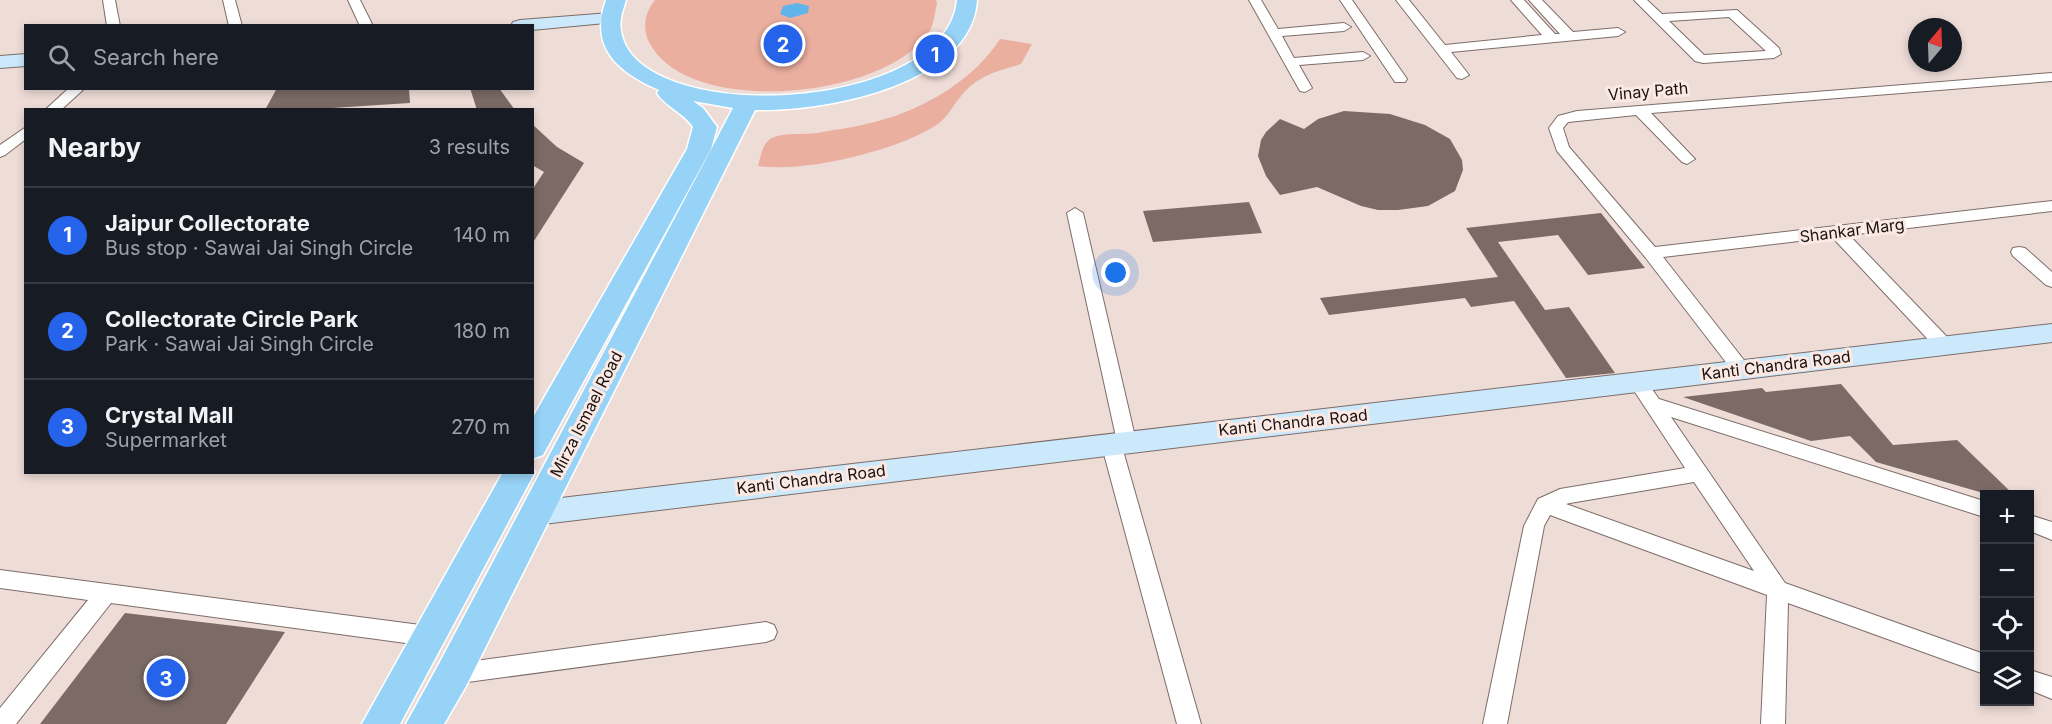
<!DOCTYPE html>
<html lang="en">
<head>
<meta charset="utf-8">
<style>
  :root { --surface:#171b24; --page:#242831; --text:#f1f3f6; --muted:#9ea1a6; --line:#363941; --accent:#2563eb }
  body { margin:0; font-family:Inter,sans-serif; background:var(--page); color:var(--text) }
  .controls { position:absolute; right:18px; bottom:18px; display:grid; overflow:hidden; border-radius:0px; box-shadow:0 3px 9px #0003 }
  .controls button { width:54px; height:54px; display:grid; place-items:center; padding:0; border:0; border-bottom:2px solid var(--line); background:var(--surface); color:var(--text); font:30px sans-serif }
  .compass { position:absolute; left:1908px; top:18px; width:54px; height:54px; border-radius:50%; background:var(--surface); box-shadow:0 3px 9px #0003; rotate:19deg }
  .you { position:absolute; left:1116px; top:273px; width:21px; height:21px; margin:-15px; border:4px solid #fff; border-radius:50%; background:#1a73e8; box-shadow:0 0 0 9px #1a73e833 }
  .badge { display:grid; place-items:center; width:39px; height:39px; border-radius:50%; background:var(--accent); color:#fff; font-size:20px; font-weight:700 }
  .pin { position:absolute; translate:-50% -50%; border:3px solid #fff; box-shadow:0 2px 6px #0006 }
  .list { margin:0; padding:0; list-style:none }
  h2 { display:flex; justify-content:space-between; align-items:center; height:78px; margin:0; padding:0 24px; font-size:26px }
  h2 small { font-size:20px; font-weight:400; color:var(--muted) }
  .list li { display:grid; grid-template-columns:39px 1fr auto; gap:18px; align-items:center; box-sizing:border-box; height:96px; padding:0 24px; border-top:2px solid var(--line) }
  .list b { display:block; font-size:22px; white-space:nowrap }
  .list p { margin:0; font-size:20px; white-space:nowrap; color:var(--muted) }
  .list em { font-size:20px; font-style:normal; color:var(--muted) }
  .icon { flex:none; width:33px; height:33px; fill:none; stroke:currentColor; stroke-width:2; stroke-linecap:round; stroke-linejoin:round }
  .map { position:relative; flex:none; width:2052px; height:724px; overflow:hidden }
  .search { position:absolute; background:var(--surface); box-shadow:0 3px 9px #0003; left:24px; top:24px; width:510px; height:66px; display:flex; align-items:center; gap:15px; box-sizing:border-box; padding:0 21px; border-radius:0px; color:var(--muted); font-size:22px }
  .panel { position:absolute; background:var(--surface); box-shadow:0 3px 9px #0003; left:24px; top:108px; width:510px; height:366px; border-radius:0px }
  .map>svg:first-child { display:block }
  .green { fill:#ebafa0 }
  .water { fill:#61b4e9 }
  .building { fill:#7b6a66 }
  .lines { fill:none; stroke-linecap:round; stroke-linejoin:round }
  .street-casing { stroke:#7d6d69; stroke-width:2 }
  .secondary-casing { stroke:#7d6d69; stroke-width:2 }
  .primary-casing { stroke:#fff; stroke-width:3 }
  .street { fill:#fff; fill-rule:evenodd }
  .secondary { fill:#cbe9fb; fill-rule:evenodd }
  .primary { fill:#97d3f7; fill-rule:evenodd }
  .labels { text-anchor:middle; stroke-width:6; stroke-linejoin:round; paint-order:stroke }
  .street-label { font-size:16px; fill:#191311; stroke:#fce9e4 }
</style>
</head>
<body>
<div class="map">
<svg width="2052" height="724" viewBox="0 0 2052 724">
  <rect width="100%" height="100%" fill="#eedcd7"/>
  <path class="green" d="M655,0H936L937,3C935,11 934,23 930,30C890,99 687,119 649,42C642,28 645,12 655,0Z
    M1000,39L1032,44L1021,64C998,71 978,75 962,95C952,106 948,118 935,126C895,151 805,173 758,166C761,156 762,143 772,138C784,132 804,135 817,133C840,129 863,126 885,119C929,106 975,78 1000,39Z"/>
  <path class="water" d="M797,3L809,6L808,13L790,18L780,14L783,6Z"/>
  <path class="building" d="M277,88H409L410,103L332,108L331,110H265Z
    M470,88H499L515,110H477Z
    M1344,111L1390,114L1425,125L1450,139L1462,160L1463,170L1455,191L1428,206L1398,210H1378L1361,206L1317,187L1280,195L1266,176L1258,156L1261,140L1266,132L1280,119L1304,129L1318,119Z
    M532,124L557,147L584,163L532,244V190L544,172L532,165Z
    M1249,202L1262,233L1153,242L1143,211Z
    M1601,213L1645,268L1588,275L1558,235L1498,242L1545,310L1569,307L1615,373L1566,378L1514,301L1471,307L1465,298L1329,315L1320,298L1498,277L1466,228Z
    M1841,384L1893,445L1957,440L2014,495H1990L1876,462L1850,436L1811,441L1683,397L1762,388L1766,392Z
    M125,613L285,632L226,724H40Z"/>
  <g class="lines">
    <g class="street-casing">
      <path id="street" d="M103,0H115L120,26H107Z
        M223,0H235L242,26H229Z
        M348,0H360L373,26H360Z
        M1249,0H1261L1278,29L1344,23L1351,27L1344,31L1282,36L1294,58L1363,52L1370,56L1363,60L1299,65L1312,88L1305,92L1300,91Z
        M1340,0H1352L1407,79L1405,82H1395Z
        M1396,0H1409L1445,45L1542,35L1511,0H1524L1555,34H1560L1529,0H1542L1573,32L1618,28L1625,32L1618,36L1451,52L1469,75L1462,79L1457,78Z
        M1634,0H1647L1662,14L1737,10L1779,48L1781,54L1774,58L1703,63L1695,61ZM1729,17L1766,51L1704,55L1669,21Z
        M2052,73V81L1651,113L1692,156L1695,159L1687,164L1682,162L1636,115L1568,122L1563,128L1569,147L1655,247L2052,201V211L1849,235L1950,340L1953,345L1950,350L1944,351L1938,350L1832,237L1663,257L1747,364L1750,369L1747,374L1741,376L1735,374L1645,257L1557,151L1549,128L1558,116L1577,111Z
        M69,88H85L61,110H45Z
        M26,127V139L5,155L0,157V145Z
        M1075,208L1083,213L1136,441L1133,446L1122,447L1201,724H1177L1101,443L1104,438L1116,437L1067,213Z
        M2019,247L2025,248L2052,272V287L2046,285L2013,256L2011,252L2013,248Z
        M1638,376L1644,378L1659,399L1984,501V517L1671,417L1785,583L1984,654V674L1788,603L1785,724H1761L1767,595L1550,515L1544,526L1507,724H1483L1524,526L1538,499L1560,489L1685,468L1629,383L1632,378ZM1694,482L1754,571L1566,504L1570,503Z
        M2030,515L2052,522V540L2030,531Z
        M0,570L428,626L436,629L439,636L436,643L428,646L111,603L16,724H0V708L88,600L0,588Z
        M766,622L774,625L777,632L774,639L766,642L453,684L445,681L442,674L445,667L453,664Z
        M2030,670L2052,677V699L2030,690Z"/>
    </g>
    <g class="secondary-casing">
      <path id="secondary" d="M610,13L616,14L619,18L616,22L532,30V26H511L513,22L520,20Z
        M26,54V66L0,68V56Z
        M2052,324V342L535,525L525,521L521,513L525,505L535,501Z"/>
    </g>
    <g class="primary-casing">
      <path id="primary" d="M606,0H626C623,10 619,20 621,31C636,128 947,114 957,0H977C972,86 821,112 755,110L466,686L444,724H406L440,662L733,108L693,101L703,108L717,127L711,149L543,455L532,459V419L687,149L693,127C684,113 666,107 657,93L659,90C618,72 589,48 606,0Z
        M532,468L535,472L400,724H362L503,472H532Z"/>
    </g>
    <use href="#street" class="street"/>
    <use href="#secondary" class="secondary"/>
    <use href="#primary" class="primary"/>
  </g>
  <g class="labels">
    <g class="street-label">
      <text transform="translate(1648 91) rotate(-5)" y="6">Vinay Path</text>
      <text transform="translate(1852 230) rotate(-7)" y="6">Shankar Marg</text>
      <text transform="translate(1776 365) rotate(-7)" y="6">Kanti Chandra Road</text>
      <text transform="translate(586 414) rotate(-63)" y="6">Mirza Ismael Road</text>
      <text transform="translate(1293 422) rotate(-6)" y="6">Kanti Chandra Road</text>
      <text transform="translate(811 479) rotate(-7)" y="6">Kanti Chandra Road</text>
    </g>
  </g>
</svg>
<div class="controls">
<button>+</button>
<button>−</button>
<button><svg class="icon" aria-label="locate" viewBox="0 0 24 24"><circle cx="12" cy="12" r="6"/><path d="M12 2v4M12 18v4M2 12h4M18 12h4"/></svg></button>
<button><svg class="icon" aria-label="layers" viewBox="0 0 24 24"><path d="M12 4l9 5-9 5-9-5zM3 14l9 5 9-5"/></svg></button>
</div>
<svg class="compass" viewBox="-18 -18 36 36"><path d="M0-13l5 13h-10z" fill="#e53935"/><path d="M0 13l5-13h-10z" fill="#9ea1a6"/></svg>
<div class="you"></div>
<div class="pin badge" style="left:935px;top:54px">1</div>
<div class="pin badge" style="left:783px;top:44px">2</div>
<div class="pin badge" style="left:166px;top:678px">3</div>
<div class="search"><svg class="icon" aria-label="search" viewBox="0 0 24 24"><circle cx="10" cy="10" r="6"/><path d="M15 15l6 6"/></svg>Search here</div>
<section class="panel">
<h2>Nearby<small>3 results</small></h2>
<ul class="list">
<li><span class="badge">1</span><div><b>Jaipur Collectorate</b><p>Bus stop · Sawai Jai Singh Circle</p></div><em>140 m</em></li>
<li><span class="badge">2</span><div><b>Collectorate Circle Park</b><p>Park · Sawai Jai Singh Circle</p></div><em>180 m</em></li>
<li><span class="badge">3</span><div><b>Crystal Mall</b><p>Supermarket</p></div><em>270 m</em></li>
</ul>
</section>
</div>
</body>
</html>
